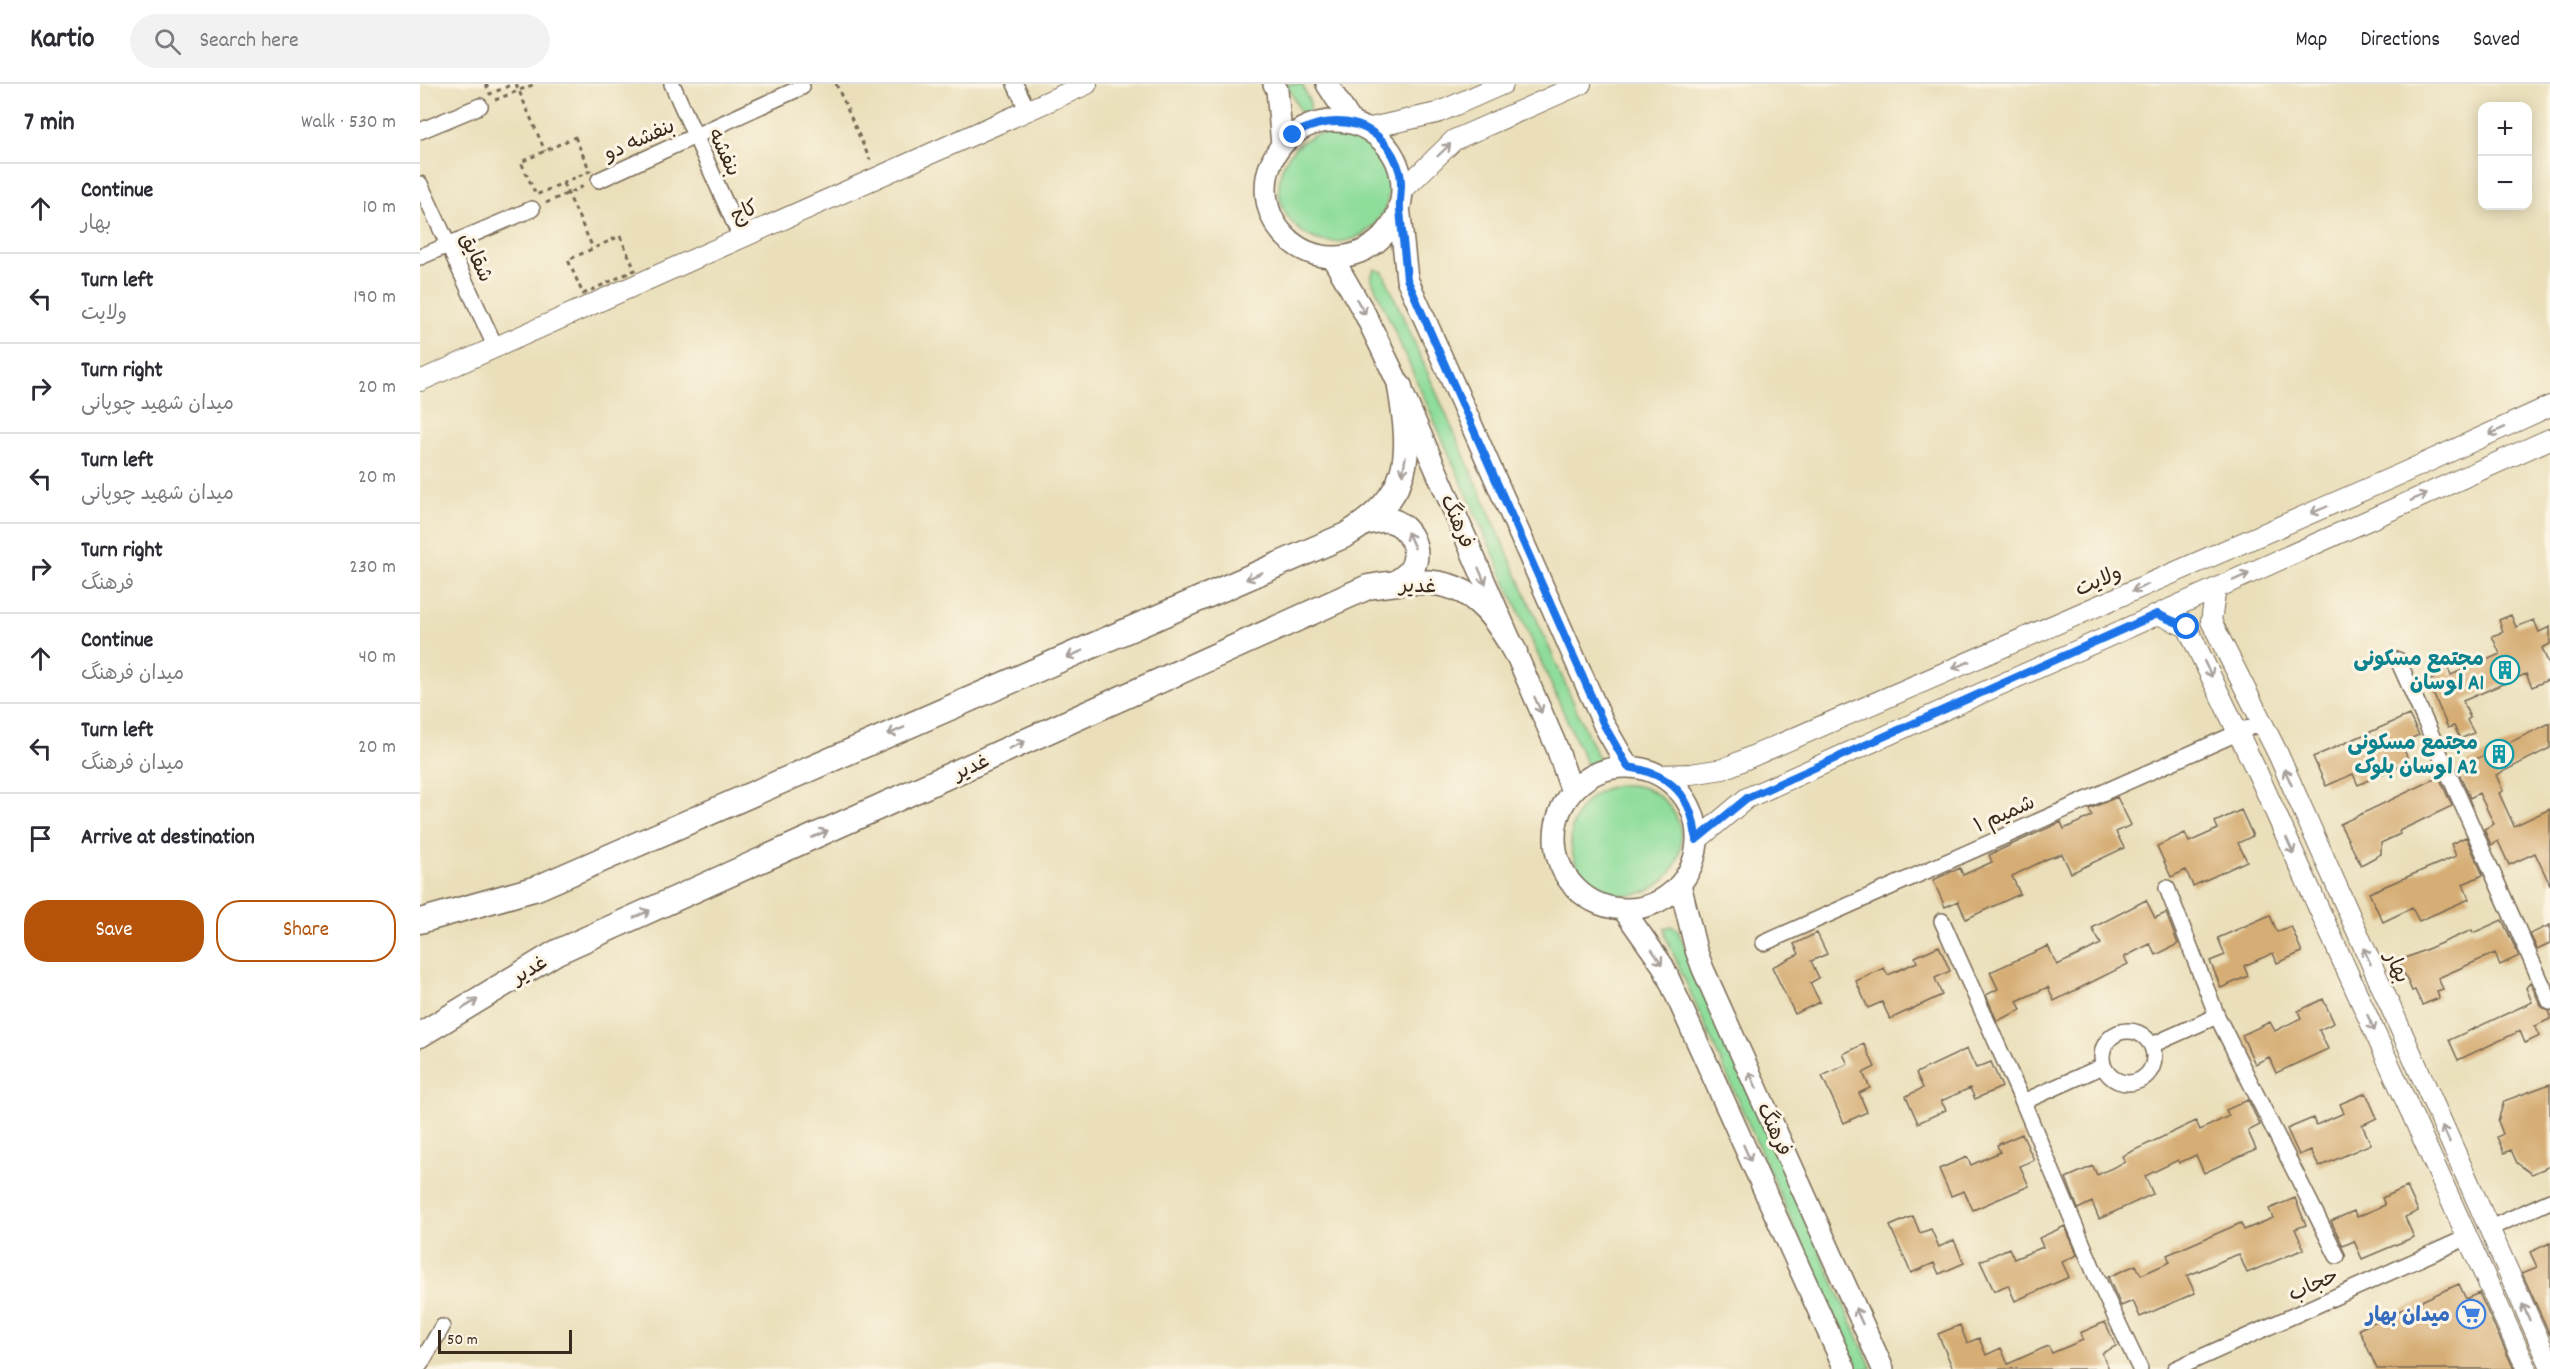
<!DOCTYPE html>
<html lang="en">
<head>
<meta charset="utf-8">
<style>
  :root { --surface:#fff; --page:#f2f2f3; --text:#2b2b33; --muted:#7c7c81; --line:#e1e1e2; --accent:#b45309 }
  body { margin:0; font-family:Dekko,"Playpen Sans Arabic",sans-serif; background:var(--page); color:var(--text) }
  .controls { position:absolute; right:18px; top:18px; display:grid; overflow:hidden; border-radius:12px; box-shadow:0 3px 15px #0003 }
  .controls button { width:54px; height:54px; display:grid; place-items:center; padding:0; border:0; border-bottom:2px solid var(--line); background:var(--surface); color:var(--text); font:30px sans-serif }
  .scale { position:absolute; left:18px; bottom:15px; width:134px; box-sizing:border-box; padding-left:6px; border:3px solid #3b2a1e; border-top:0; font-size:16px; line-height:21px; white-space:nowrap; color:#3b2a1e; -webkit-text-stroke:4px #fcf5e5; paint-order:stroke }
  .stop { position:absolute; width:18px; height:18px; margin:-14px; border:4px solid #1a73e8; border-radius:50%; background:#fff }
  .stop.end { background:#1a73e8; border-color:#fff; box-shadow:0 2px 6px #0008 }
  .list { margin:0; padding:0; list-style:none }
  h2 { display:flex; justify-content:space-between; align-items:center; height:78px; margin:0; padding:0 24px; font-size:26px }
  h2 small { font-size:20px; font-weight:400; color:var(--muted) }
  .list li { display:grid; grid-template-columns:39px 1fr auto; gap:18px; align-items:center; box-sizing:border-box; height:90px; padding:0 24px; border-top:2px solid var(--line) }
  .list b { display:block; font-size:22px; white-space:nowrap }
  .list p { margin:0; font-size:20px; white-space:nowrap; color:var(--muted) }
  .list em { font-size:20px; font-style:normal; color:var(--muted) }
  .actions { display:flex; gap:12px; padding:18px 24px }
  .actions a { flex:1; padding:14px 0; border:2px solid var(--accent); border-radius:24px; text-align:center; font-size:21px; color:var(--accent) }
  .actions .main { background:var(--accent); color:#fff }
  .icon { flex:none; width:33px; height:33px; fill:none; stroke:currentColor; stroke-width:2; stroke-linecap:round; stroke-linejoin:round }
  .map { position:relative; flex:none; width:2130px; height:1285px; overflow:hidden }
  header { display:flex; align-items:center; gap:36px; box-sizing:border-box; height:84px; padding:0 30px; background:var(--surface); border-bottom:2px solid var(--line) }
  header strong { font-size:28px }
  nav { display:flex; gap:33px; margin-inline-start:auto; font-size:21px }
  .search { width:420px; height:54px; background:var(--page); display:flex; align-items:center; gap:15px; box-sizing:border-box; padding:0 21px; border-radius:33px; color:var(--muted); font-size:22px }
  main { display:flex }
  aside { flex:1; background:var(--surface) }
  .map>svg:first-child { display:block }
  .green { fill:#8fdd9b; stroke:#65845c; stroke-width:1.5 }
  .building { fill:#d6ad75 }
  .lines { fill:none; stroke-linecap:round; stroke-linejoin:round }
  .minor-casing { stroke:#786955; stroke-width:18 }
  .tertiary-casing { stroke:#786955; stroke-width:22 }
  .secondary-casing { stroke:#786955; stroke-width:24 }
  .primary-casing { stroke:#786955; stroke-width:27 }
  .path { stroke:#786955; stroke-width:3; stroke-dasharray:4.5 4.5; stroke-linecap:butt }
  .minor { stroke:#fff; stroke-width:15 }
  .tertiary { stroke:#fff; stroke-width:20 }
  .secondary { stroke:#fff; stroke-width:21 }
  .primary { stroke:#fff; stroke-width:24 }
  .oneway { stroke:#a79f9a }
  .route { stroke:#1a73e8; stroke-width:8 }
  .labels { text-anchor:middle; stroke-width:6; stroke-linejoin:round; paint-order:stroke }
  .street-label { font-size:21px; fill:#3b2a1e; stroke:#fcf5e5 }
  .culture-label { font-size:21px; font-weight:bold; fill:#0d838f; stroke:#fcf5e5; text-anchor:end }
  .shop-label { font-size:21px; font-weight:bold; fill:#366cbe; stroke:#fcf5e5; text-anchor:end }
</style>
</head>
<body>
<header>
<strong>Kartio</strong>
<div class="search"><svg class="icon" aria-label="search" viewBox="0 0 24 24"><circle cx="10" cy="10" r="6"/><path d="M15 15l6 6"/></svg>Search here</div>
<nav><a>Map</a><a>Directions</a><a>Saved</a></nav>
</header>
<main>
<aside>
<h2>7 min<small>Walk · 530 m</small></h2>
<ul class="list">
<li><svg class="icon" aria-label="ahead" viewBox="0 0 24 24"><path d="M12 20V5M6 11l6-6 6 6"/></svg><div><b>Continue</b><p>بهار</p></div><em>10 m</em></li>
<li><svg class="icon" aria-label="left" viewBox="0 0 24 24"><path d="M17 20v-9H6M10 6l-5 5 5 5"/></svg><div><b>Turn left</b><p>ولایت</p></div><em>190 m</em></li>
<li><svg class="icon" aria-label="right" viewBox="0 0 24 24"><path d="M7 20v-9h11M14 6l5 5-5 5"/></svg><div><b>Turn right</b><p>میدان شهید چوپانی</p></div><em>20 m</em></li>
<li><svg class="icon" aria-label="left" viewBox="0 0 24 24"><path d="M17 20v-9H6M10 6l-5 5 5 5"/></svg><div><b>Turn left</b><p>میدان شهید چوپانی</p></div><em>20 m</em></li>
<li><svg class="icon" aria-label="right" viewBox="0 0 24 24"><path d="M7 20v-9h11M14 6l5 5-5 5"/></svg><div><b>Turn right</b><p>فرهنگ</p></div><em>230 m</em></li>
<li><svg class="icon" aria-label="ahead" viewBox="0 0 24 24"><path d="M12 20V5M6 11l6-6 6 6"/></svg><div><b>Continue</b><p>میدان فرهنگ</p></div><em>40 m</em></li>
<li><svg class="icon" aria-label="left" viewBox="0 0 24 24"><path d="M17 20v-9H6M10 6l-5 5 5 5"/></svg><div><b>Turn left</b><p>میدان فرهنگ</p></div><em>20 m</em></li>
<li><svg class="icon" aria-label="arrive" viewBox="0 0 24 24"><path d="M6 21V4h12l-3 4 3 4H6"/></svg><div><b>Arrive at destination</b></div></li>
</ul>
<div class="actions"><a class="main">Save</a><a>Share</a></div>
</aside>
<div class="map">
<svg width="2130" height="1285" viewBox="0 0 2130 1285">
  <rect width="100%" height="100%" fill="#fcf5e5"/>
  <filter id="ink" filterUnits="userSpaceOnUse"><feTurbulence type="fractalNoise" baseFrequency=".0167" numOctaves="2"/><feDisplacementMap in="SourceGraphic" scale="12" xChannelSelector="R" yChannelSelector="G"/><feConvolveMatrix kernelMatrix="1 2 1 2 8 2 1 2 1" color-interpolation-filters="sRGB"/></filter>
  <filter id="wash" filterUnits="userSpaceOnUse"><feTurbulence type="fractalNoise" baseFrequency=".008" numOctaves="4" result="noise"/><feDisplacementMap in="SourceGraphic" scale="24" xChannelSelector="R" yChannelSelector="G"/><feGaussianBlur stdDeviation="1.35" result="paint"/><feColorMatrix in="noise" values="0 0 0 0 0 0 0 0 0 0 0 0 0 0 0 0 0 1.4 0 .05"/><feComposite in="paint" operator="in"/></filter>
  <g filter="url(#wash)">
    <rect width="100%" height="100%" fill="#eadfba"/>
    <path class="green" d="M867,0H882L890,19V26L884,29L880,27Z
      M859 103a55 55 0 1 1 110 0a55 55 0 1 1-110 0Z
      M954,185L963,188L1178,674L1177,680L1174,682L1166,679L951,194Z
      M1151 756a55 55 0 1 1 110 0a55 55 0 1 1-110 0Z
      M1251,842L1257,845L1452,1285H1437L1245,851V844Z"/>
    <g id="blocks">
      <path class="building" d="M2091,531L2096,543L2114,536L2119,548L2130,543V560L2122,564L2130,583V595L2112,603L2106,590L2043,617L2050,634L2047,636L2054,649L2040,655L2034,642L2028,644L2008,597L2015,594L2010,582L2024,575L2031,591L2080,570L2072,552L2083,548L2079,536Z
        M1989,631L1999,651L1981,659L1989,677L1938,701L1933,690L1906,702L1893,673Z
        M2130,639V664L2076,691L2083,707L2079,709L2094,742L2130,725V801L2115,769L2089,781L2078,757L2071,761L2064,745L2074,740L2059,709L2050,714L2037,684Z
        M2019,693L2032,722L1979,747L1980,750L1961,759V770L1941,781L1920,740Z
        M1697,713L1711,741L1696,748L1704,764L1651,789L1642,770L1627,775L1592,792L1600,810L1546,835L1538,817L1525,823L1513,796L1540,784L1543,791L1572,778L1569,771L1641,738L1644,745L1672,732L1669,725Z
        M1821,726L1833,752L1818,759L1827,777L1773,802L1766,786L1751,793L1737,762L1765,749L1769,758L1798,745L1795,738Z
        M2046,753L2063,791L2043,800L2049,815L1999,837L1992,824L1963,838L1949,809L2036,772L2031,760Z
        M1726,816L1735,834L1746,829L1758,860L1736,871L1730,860L1704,873L1708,880L1634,917L1628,903L1597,917L1601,926L1577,937L1566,911L1578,905L1570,888L1628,862L1637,881L1650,875L1681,860L1672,844Z
        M1850,831L1857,848L1871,842L1882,868L1857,879L1853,869L1824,882L1828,892L1801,904L1790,877L1805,871L1798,854Z
        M2082,836L2099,872L2080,881L2075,869L2018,894L2023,905L2017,907L2019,914L2002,921L1995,906L1992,907L1979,877L2052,846L2053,849Z
        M2130,841V859L2117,865L2110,850Z
        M1397,849L1407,870L1391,877L1399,894L1390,899L1400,918L1375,930L1352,883L1379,870L1374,860Z
        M1519,862L1530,887L1515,894L1522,911L1470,935L1462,918L1448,924L1436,897L1464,884L1468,891L1497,878L1495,873Z
        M2110,898L2121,922L2130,928V935L2115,942L2120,952L2105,959L2100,947L2038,976L2029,956L2112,918L2106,904Z
        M1903,915L1914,939L1899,946L1908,965L1856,989L1849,973L1835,980L1822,951L1850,938L1855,947L1881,934L1878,927Z
        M1444,960L1455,983L1443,989L1450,1004L1439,1009L1447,1028L1424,1039L1402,992L1428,980L1423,970Z
        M1547,965L1556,984L1571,978L1582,1003L1555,1015L1550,1004L1521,1017L1526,1026L1498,1039L1486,1012L1503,1004L1496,989Z
        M2130,1000V1082L2112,1090L2097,1079L2091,1066L2084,1069L2077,1053L2083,1050L2078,1037L2084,1017Z
        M1946,1009L1957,1034L1942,1041L1951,1060L1899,1083L1891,1066L1879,1071L1867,1045L1893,1034L1896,1041L1924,1029L1920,1020Z
        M1828,1016L1840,1041L1828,1047L1836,1065L1784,1089L1776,1071L1759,1079L1758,1076L1725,1092L1733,1110L1679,1135L1672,1118L1658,1125L1646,1094L1673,1082L1677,1091L1705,1078L1702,1072L1776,1037L1780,1046L1809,1032L1806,1026Z
        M1602,1050L1614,1076L1600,1082L1609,1102L1553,1126L1544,1107L1531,1112L1519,1085L1547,1073L1551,1081L1580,1068L1577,1061Z
        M1987,1103L1998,1127L1985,1133L1994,1153L1942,1175L1934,1157L1923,1162L1911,1137L1934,1127L1937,1133L1965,1121L1962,1114Z
        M1875,1114L1886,1141L1875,1145L1884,1165L1827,1189L1819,1170L1806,1175L1767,1192L1775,1209L1720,1233L1713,1217L1701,1222L1688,1193L1716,1181L1721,1191L1750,1178L1747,1171L1821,1139L1824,1146L1853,1134L1849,1125Z
        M1493,1132L1500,1149L1511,1145L1519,1163L1534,1156L1544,1179L1519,1190L1514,1179L1491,1189L1470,1142Z
        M1645,1142L1657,1171L1642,1178L1649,1193L1595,1217L1588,1201L1574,1207L1560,1177L1589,1164L1594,1175L1623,1163L1619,1154Z
        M2130,1159V1251L2102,1189L2117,1183L2110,1168Z
        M2039,1200L2046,1215L2059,1209L2094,1285H1957L1939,1245Z
        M1685,1238L1696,1262L1682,1269L1689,1285H1533L1518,1250L1540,1241L1547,1259L1559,1254L1566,1271L1581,1264L1588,1280L1628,1262L1632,1269L1663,1256L1660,1249Z"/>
    </g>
  </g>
  <g filter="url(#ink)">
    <use href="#blocks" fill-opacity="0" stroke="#786955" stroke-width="1.5"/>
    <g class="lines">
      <g class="minor-casing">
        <path id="minor" d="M252,0L321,154
          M595,0L608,27
          M0,47L60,22
          M179,96L382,3
          M0,100L76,264
          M0,173L112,125
          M1978,576L2130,918
          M1747,804L1797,932L1917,1172
          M1522,837L1603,1018L1676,1192L1720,1285
          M1344,859L1842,638
          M1682 973a26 26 0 1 1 52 0a26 26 0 1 1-52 0Z
          M1732,961L1797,932
          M1603,1018L1683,982
          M2068,1145L2130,1117
          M0,1281L22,1243
          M1755,1285L2048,1153"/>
      </g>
      <g class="tertiary-casing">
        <path id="tertiary" d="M946,45L1017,29L1083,0
          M982,107L1034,56L1161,0
          M0,297L667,0
          M1796,504L1791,537L1858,670L2130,1281
          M1738,530L1767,543L1838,690L2107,1285
          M1238,691L1271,690L1303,685L1983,389L2130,322
          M1277,756L1327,714L2130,355"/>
      </g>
      <g class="secondary-casing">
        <path id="secondary" d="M854,0L857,6L862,61
          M907,0L932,39
          M846 105a68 68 0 1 1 136 0a68 68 0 1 1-136 0Z
          M979,122L987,195L1184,641L1208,683
          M912,173L945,230L980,303L1137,664L1152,708
          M1135 754a71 71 0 1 1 142 0a71 71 0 1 1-142 0Z
          M1260,800L1276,866L1283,885L1463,1285
          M1203,825L1243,882L1425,1285"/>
      </g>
      <g class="primary-casing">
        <path id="primary" d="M949,438C956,436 962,435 969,436C989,440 1003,467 991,486C988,491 981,495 976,499
          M0,837L117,804L926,451C992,411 992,374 980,303
          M0,951L137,868L948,503C1024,491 1057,497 1095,568"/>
      </g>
      <path class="path" d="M66,0L70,10L93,0
        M96,0L125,67
        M416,0L450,76
        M75,16L115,0
        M155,53L170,87L116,111L101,78Z
        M143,99L173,164
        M126,119L164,102
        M200,152L215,186L163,210L148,176Z"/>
      <use href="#minor" class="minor"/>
      <use href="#tertiary" class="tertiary"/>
      <use href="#secondary" class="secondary"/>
      <use href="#primary" class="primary"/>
    </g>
    <defs><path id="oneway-shaft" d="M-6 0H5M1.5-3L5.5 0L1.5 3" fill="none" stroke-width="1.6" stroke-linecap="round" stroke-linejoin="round" transform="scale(1.5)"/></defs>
    <g class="oneway">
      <use href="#oneway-shaft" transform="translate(1024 66) rotate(-44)"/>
      <use href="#oneway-shaft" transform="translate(941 223) rotate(60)"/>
      <use href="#oneway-shaft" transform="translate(2077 347) rotate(155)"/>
      <use href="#oneway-shaft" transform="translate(984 382) rotate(100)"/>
      <use href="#oneway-shaft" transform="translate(1999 413) rotate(-24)"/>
      <use href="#oneway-shaft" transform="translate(1899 426) rotate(157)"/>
      <use href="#oneway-shaft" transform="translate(991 456) rotate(-114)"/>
      <use href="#oneway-shaft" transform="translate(834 492) rotate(156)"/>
      <use href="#oneway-shaft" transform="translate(1062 492) rotate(67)"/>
      <use href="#oneway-shaft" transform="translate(1821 493) rotate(-24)"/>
      <use href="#oneway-shaft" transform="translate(1720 504) rotate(157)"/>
      <use href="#oneway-shaft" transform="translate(655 570) rotate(156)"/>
      <use href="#oneway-shaft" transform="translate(1541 581) rotate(157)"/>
      <use href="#oneway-shaft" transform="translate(1788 585) rotate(64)"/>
      <use href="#oneway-shaft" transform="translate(1118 621) rotate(66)"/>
      <use href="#oneway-shaft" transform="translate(476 647) rotate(156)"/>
      <use href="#oneway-shaft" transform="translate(597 661) rotate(-24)"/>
      <use href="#oneway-shaft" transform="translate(1868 693) rotate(-114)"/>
      <use href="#oneway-shaft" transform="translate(400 750) rotate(-24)"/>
      <use href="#oneway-shaft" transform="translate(1870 762) rotate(66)"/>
      <use href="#oneway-shaft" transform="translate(222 830) rotate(-24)"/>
      <use href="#oneway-shaft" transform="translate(1947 872) rotate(-114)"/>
      <use href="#oneway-shaft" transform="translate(1237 873) rotate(55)"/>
      <use href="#oneway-shaft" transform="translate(50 920) rotate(-31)"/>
      <use href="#oneway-shaft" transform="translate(1951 939) rotate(66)"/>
      <use href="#oneway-shaft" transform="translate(1333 996) rotate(-114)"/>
      <use href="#oneway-shaft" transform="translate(2026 1050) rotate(-114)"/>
      <use href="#oneway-shaft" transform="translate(1327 1069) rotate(66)"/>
      <use href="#oneway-shaft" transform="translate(2106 1228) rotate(-114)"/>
      <use href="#oneway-shaft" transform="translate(1439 1232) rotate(-114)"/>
    </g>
  </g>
  <g class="lines" filter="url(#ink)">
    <path class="route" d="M873,51C916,25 966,38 980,89C983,102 979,113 980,126C982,149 985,172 987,195L1184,641L1208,683C1251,690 1273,712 1276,756L1327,714L1737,530L1767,543"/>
  </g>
  <defs>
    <g id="building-ring" transform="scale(1.5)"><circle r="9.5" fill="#fcf5e5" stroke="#0f9aa8" stroke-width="1.5"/><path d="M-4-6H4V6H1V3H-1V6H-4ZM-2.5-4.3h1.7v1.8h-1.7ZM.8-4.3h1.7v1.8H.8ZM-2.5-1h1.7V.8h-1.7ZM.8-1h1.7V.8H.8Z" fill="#0f9aa8"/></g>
    <g id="supermarket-ring" transform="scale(1.5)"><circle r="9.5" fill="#fcf5e5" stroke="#3f7fe0" stroke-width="1.5"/><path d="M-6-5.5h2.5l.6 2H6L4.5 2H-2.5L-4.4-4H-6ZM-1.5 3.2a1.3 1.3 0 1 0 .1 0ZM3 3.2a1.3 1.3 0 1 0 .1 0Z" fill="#3f7fe0"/></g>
  </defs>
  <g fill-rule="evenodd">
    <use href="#building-ring" x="2085" y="586"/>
    <use href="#building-ring" x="2079" y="670"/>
    <use href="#supermarket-ring" x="2051" y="1230"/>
  </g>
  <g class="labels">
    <g class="street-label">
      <text transform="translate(219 55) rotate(-24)" y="7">بنفشه دو</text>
      <text transform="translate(305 68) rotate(65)" y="7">بنفشه</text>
      <text transform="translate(324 127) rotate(-24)" y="7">کاج</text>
      <text transform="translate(57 173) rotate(65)" y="7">شقایق</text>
      <text transform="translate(1038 437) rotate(67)" y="7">فرهنگ</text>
      <text transform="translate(1678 496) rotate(-23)" y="7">ولایت</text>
      <text transform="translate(998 501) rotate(2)" y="7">غدیر</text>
      <text transform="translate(551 682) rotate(-24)" y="7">غدیر</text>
      <text transform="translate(1584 729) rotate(-24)" y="7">شمیم ۱</text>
      <text transform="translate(1978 883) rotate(66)" y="7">بهار</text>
      <text transform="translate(109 885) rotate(-31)" y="7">غدیر</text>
      <text transform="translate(1355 1045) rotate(66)" y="7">فرهنگ</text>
      <text transform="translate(1893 1200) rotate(-24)" y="7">حجاب</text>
    </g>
    <g class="culture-label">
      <text x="2064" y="581">مجتمع مسکونی<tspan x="2064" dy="24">اوسان A1</tspan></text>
      <text x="2058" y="665">مجتمع مسکونی<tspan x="2058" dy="24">اوسان بلوک A2</tspan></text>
    </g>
    <g class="shop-label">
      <text x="2030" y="1237">میدان بهار</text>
    </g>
  </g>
</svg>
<div class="controls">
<button>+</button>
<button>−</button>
</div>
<div class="scale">50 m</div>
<div class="stop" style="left:1767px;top:543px"></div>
<div class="stop end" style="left:873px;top:51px"></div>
</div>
</main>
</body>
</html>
